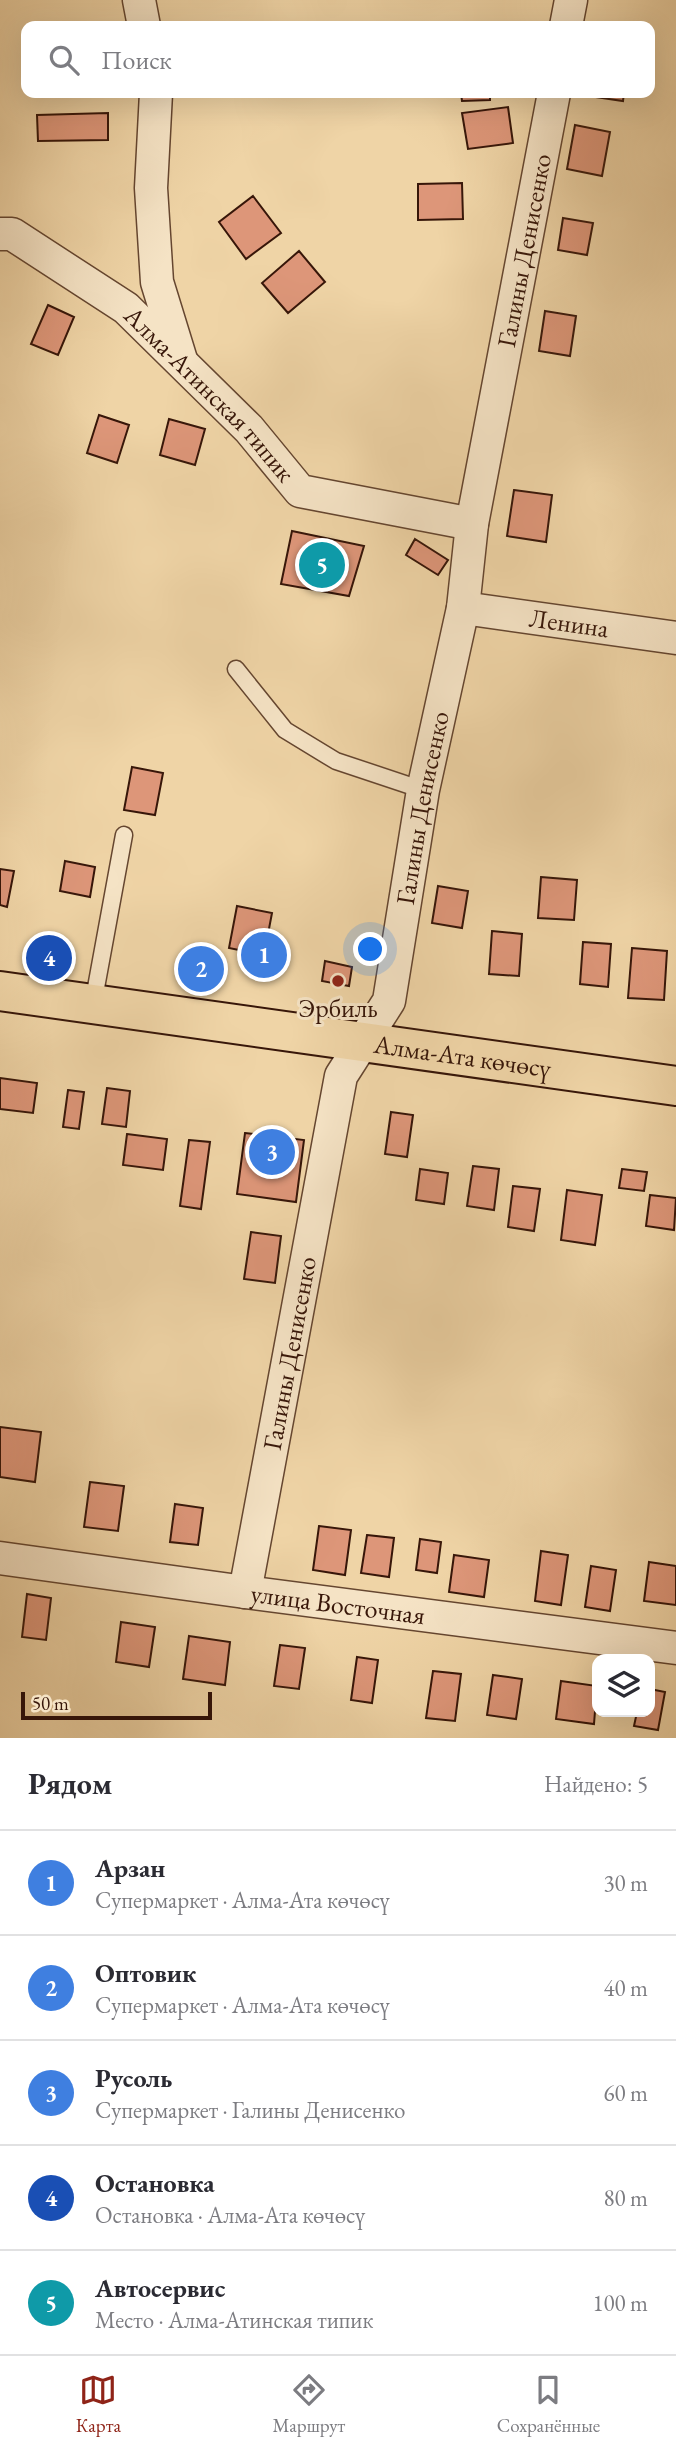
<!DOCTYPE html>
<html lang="ru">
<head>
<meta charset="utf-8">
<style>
  :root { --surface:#fff; --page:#f7f7f7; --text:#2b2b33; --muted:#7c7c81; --line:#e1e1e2; --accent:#8f2418 }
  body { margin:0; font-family:"EB Garamond",serif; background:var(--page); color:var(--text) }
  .controls { position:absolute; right:21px; bottom:21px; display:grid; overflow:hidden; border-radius:14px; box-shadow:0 7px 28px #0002 }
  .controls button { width:63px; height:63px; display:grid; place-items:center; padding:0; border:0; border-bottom:2px solid var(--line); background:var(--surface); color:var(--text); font:35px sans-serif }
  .scale { position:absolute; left:21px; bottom:18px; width:191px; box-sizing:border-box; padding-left:7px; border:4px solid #371609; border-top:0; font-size:19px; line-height:24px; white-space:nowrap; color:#371609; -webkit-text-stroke:5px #f5e3c5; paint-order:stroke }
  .you { position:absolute; left:371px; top:950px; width:24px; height:24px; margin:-18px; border:5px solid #fff; border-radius:50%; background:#1a73e8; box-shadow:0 0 0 10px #1a73e833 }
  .badge { display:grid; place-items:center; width:46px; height:46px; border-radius:50%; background:var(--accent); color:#fff; font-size:23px; font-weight:700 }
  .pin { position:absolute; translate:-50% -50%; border:4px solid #fff; box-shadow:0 2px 7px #0006 }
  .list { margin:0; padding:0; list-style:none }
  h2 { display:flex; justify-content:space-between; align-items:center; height:91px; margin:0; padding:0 28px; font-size:30px }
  h2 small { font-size:23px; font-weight:400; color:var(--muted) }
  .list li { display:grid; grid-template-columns:46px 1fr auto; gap:21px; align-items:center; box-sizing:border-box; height:105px; padding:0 28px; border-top:2px solid var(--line) }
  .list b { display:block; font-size:26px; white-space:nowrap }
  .list p { margin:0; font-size:23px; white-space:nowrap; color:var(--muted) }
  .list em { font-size:23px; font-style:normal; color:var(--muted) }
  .icon { flex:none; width:38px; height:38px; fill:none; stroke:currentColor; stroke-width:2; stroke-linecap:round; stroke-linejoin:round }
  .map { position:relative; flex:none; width:676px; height:1738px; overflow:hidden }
  .search { position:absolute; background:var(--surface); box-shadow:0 7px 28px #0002; left:21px; right:21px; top:21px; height:77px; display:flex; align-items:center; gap:18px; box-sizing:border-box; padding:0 24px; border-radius:14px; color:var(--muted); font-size:26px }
  .sheet { height:616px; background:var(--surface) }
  nav { display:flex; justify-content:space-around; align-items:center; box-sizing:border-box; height:98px; border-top:2px solid var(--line); background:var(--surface); font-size:19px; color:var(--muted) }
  nav a { display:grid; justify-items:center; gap:4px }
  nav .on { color:var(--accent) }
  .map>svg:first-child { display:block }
  .building { fill:#dd9679; stroke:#371609; stroke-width:2 }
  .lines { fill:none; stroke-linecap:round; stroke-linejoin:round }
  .lane-casing { stroke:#654630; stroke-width:19 }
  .street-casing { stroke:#654630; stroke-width:35 }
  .highway-casing { stroke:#371609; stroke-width:42 }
  .lane { stroke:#f5e3c5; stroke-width:16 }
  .street { stroke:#f5e3c5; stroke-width:32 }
  .highway { stroke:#efd4a6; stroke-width:38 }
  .poi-dot { fill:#8f2418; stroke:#f5e3c5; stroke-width:2.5 }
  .labels { text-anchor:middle; stroke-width:6; stroke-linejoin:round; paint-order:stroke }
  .street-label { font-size:26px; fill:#371609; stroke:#f5e3c5 }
  .poi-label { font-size:26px; fill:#371609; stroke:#f5e3c5 }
</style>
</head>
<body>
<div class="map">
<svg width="676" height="1738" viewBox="0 0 676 1738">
  <rect width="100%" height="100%" fill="#efd4a6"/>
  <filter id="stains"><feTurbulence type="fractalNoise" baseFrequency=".00286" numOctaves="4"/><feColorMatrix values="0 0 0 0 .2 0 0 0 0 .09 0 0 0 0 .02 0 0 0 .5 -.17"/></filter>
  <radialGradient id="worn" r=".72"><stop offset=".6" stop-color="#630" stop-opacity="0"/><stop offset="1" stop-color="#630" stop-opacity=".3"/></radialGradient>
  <path class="building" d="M461,93H490V100L462,101Z
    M588,93H624L623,101L588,96Z
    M508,107L513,143L468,149L462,113Z
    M108,113V140L38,141L37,115Z
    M575,125L610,132L602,176L567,169Z
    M462,183L463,219L418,220V184Z
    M253,196L281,233L246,259L219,222Z
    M563,218L593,223L587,255L558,250Z
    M299,251L325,282L288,313L262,283Z
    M48,305L74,317L58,355L31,344Z
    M545,311L576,316L570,356L539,351Z
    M99,415L129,425L117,463L87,453Z
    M169,419L205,429L195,465L160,455Z
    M514,490L552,495L546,542L507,536Z
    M292,531L364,546L349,596L281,584Z
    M415,539L448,560L438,575L406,555Z
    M132,767L163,773L155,815L124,810Z
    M65,861L95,867L90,897L60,891Z
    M0,869L14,871L7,907L0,905Z
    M541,877L577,880L574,920L538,918Z
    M438,886L468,891L462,928L432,923Z
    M237,906L272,913L264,955L229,948Z
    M492,931L522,934L519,976L489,974Z
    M583,942L611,944L608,987L580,984Z
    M632,948L667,951L664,1000L628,998Z
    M325,961L352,967L349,986L322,981Z
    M0,1078L37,1083L33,1113L0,1109Z
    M107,1088L130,1091L126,1127L102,1124Z
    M68,1090L84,1092L79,1129L63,1127Z
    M391,1112L413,1115L407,1157L385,1154Z
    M245,1133L304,1140L296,1202L237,1194Z
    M127,1134L167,1139L163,1170L123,1165Z
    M189,1140L210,1142L201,1209L180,1206Z
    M473,1166L499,1169L494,1210L467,1206Z
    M420,1169L448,1173L444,1204L416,1200Z
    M622,1169L647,1172L644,1191L619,1188Z
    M513,1186L540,1189L534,1231L508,1227Z
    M567,1190L602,1195L595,1245L561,1240Z
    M650,1195L676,1198L674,1230L646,1226Z
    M251,1232L281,1236L275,1283L244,1279Z
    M0,1427L41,1432L35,1482L0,1477Z
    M90,1482L124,1486L118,1531L84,1527Z
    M175,1504L203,1508L198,1545L170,1542Z
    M319,1526L351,1530L345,1575L313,1570Z
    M367,1535L394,1538L389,1577L361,1573Z
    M420,1539L441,1542L437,1573L416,1570Z
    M541,1551L568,1555L561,1605L535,1601Z
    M454,1555L489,1560L484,1597L449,1592Z
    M649,1562L676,1566V1605L644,1601Z
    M591,1566L616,1570L610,1611L585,1607Z
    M27,1594L51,1598L46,1640L22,1637Z
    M121,1622L155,1627L149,1667L116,1662Z
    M189,1636L230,1642L225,1685L183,1679Z
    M280,1645L305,1648L299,1689L274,1686Z
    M357,1657L378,1660L372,1703L351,1700Z
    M433,1671L461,1674L455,1721L426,1718Z
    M493,1675L522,1679L516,1719L487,1715Z
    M561,1681L597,1686L594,1724L556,1719Z
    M650,1689L665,1692L658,1730L634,1726L637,1712H650Z"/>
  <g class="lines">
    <g class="lane-casing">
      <path id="lane" d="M236,669L285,730L336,761L423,790
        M93,1004L124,835"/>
    </g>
    <g class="street-casing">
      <g id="street">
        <path d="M139,0L144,26"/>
        <path d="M566,26L571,0"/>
        <path d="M156,93L151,188L157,282L181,360"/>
        <path id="s1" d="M0,234H12L126,308L249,429L300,491L472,524"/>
        <path id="s2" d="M463,608L676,638"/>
        <path id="s3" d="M0,1558L245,1592L676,1648"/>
        <path id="s4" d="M245,1592L341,1076L389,1001L423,790L463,608L472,524L554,93"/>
      </g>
    </g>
    <g class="highway-casing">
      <g id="highway">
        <path id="s5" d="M0,991L676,1086"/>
      </g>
    </g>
    <use href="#lane" class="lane"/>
    <use href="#street" class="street"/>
    <use href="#highway" class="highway"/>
  </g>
  <circle class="poi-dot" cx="338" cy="981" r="7"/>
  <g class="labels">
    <g class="street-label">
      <text dy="9" stroke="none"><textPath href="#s4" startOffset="1377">Галины Денисенко</textPath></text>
      <text dy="9" stroke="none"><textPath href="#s1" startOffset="268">Алма-Атинская типик</textPath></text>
      <text dy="9" stroke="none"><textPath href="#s2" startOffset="107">Ленина</textPath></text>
      <text dy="9" stroke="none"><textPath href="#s4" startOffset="810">Галины Денисенко</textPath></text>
      <text dy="9" stroke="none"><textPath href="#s5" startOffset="467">Алма-Ата көчөсү</textPath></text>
      <text dy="9" stroke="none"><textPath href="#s4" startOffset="243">Галины Денисенко</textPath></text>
      <text dy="9" stroke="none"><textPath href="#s3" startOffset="341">улица Восточная</textPath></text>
    </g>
    <g class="poi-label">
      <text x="338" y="1017">Эрбиль</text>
    </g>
  </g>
  <rect width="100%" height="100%" filter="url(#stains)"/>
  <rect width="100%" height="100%" fill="url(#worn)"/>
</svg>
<div class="controls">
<button><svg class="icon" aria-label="layers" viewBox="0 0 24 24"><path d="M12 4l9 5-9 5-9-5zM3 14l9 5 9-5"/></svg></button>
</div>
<div class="scale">50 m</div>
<div class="you"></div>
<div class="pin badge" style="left:264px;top:955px;background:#3f7fe0">1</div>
<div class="pin badge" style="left:201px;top:969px;background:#3f7fe0">2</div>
<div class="pin badge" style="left:272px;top:1152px;background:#3f7fe0">3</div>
<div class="pin badge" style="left:49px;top:958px;background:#1a4fb4">4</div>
<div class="pin badge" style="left:322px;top:565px;background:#0f9aa8">5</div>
<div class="search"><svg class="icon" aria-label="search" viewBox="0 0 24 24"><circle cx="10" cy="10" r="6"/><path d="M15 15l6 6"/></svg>Поиск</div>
</div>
<section class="sheet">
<h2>Рядом<small>Найдено: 5</small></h2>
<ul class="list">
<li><span class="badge" style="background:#3f7fe0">1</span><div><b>Арзан</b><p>Супермаркет · Алма-Ата көчөсү</p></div><em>30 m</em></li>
<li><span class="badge" style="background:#3f7fe0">2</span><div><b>Оптовик</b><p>Супермаркет · Алма-Ата көчөсү</p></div><em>40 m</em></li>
<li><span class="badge" style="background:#3f7fe0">3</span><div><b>Русоль</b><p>Супермаркет · Галины Денисенко</p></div><em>60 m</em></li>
<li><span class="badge" style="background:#1a4fb4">4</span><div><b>Остановка</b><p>Остановка · Алма-Ата көчөсү</p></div><em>80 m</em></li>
<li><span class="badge" style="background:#0f9aa8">5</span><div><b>Автосервис</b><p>Место · Алма-Атинская типик</p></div><em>100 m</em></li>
</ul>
</section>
<nav>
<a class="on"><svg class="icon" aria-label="map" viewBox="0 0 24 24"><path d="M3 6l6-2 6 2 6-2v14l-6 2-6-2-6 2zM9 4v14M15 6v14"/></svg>Карта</a>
<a><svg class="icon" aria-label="directions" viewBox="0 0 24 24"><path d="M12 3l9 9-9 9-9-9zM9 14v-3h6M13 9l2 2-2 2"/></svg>Маршрут</a>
<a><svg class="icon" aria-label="saved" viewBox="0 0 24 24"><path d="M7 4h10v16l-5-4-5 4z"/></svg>Сохранённые</a>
</nav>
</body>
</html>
